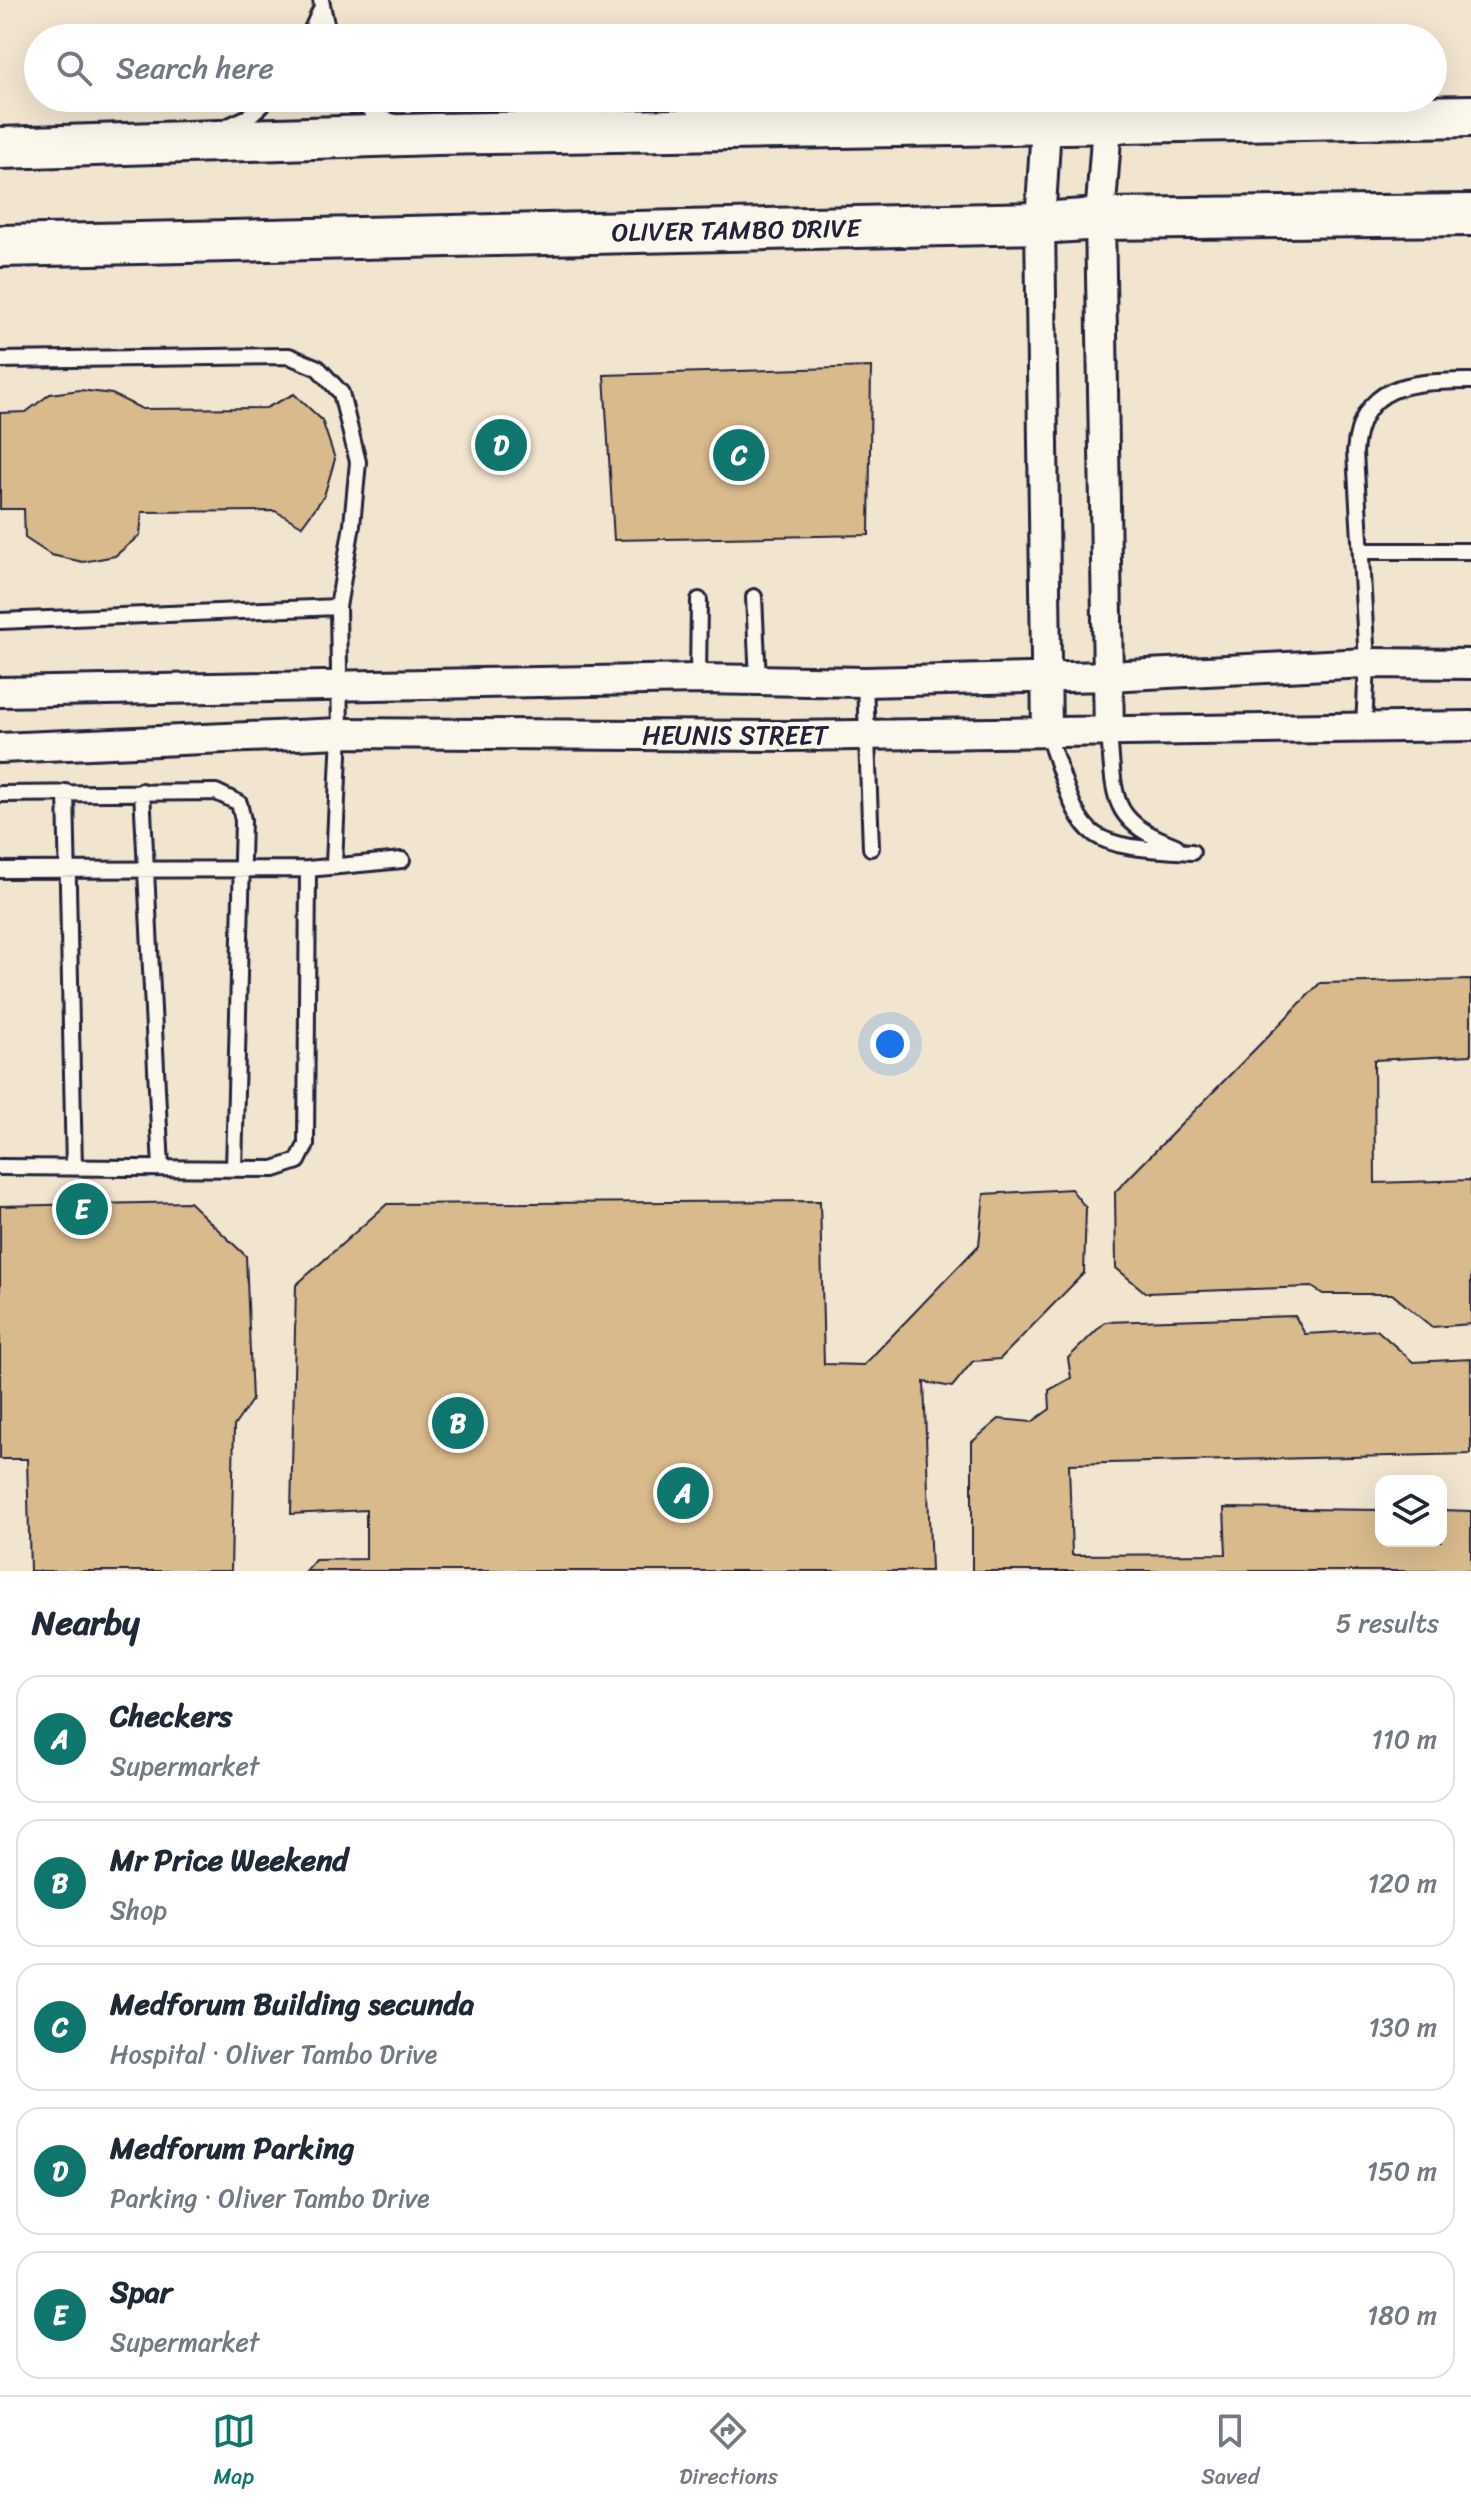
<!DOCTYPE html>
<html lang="en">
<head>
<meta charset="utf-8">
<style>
  :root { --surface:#fff; --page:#f6f6f7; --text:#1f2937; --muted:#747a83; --line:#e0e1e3; --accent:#0f766e }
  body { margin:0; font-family:Sriracha,sans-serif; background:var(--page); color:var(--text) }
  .controls { position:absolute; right:24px; bottom:24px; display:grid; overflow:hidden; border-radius:16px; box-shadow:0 8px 32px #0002 }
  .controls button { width:72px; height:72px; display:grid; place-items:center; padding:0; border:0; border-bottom:2px solid var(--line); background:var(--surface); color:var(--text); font:40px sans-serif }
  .you { position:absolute; left:890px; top:1044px; width:28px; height:28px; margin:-20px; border:6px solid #fff; border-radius:50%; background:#1a73e8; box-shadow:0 0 0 12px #1a73e833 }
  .badge { display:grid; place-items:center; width:52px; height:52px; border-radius:50%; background:var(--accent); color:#fff; font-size:26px; font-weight:700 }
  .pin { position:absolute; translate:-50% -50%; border:4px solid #fff; box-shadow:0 2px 8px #0006 }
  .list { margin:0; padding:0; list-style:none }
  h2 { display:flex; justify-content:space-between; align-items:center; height:104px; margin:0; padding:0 32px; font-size:34px }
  h2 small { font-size:26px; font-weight:400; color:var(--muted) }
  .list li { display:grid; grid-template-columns:52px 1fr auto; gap:24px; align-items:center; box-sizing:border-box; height:128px; margin:0 16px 16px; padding:0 16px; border:2px solid var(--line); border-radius:24px }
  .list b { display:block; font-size:30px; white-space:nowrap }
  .list p { margin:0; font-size:26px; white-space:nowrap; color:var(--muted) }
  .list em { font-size:26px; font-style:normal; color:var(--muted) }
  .icon { flex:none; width:44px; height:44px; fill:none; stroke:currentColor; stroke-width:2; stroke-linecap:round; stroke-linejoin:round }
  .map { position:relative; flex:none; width:1471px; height:1571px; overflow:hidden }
  .search { position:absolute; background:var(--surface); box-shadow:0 8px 32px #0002; left:24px; right:24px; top:24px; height:88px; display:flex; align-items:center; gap:20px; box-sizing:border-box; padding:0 28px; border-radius:44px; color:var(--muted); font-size:30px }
  .sheet { height:824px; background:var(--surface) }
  nav { display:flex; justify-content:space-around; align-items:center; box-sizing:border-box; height:112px; border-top:2px solid var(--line); background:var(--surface); font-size:22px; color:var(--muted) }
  nav a { display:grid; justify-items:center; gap:4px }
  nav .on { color:var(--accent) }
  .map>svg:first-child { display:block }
  .building { fill:#d9ba8d; stroke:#22223b; stroke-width:2 }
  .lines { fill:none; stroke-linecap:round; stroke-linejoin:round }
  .lane-casing { stroke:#22223b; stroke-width:20 }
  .street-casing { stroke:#22223b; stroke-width:34 }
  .secondary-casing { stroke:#22223b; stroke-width:46 }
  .lane { stroke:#fbf7ec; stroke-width:14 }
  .street { stroke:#fbf7ec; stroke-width:28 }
  .secondary { stroke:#fbf7ec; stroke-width:40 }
  .labels { text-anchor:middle; stroke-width:8; stroke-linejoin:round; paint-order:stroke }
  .street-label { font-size:26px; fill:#22223b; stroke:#fbf7ec }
</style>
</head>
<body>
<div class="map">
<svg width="1471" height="1571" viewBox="0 0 1471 1571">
  <rect width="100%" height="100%" fill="#f1e5d0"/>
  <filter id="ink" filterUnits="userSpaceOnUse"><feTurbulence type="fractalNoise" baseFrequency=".0125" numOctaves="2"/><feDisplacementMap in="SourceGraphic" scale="16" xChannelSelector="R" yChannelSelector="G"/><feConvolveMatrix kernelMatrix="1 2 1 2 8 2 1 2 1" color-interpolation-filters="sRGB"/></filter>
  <g filter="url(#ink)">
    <path class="building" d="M871,367L869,535L614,540L604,375Z
      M80,390L112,394L142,409L266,408L294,394L322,420L335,459L324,496L302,526L275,511L142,512L140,535L115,556L83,562L51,555L25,538L24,509H0V413L26,412L50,394Z
      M1471,980V1055L1374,1060L1375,1183L1471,1180V1324L1432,1327L1392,1294H1323L1312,1287L1146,1293L1116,1268L1115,1192L1320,983Z
      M1071,1189L1086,1208L1084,1273L1000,1359L973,1361L952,1387L924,1382L931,1571H306L315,1560L366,1559V1510L291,1514L296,1285L387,1204L820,1201L824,1364L864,1365L979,1245L984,1194Z
      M189,1202L246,1256L252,1400L234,1426L231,1571H30L27,1459H0V1206Z
      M1295,1316L1305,1334L1377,1330L1413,1362L1471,1359V1454L1069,1464L1072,1555L1226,1554L1224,1508L1381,1510V1541H1441V1510L1471,1511V1571H972V1442L999,1419L1032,1422L1050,1409L1049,1390L1071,1378L1068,1358L1105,1322Z"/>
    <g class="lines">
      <g class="lane-casing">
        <path id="lane" d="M321,0L329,38
          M308,38L321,9
          M355,98L380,118L395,122
          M224,128L248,117L269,98
          M0,360L289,356L318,368L341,393L358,462L352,525L338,607L340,733L334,864
          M1361,551H1471
          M754,597L758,680
          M0,621L338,607
          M698,679L699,600
          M865,682L871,848
          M1364,728L1367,663L1355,452C1361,381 1413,382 1471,381
          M1047,733C1085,839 1074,846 1192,852
          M1109,733C1115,799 1109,821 1176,846
          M142,791L161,1168
          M66,792L74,1168
          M0,794L216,792L239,803L243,820L234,1169
          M0,870L308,869L402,860
          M0,1167L274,1169L298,1161L306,1145L308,869"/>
      </g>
      <g class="street-casing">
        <path id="street" d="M1107,125L1100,219L1109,733
          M1046,126L1040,223L1047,733
          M0,692L698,679L865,682L1108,676L1367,663L1471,664
          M0,748L340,733L789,736L1471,726"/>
      </g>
      <g class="secondary-casing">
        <path id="secondary" d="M0,148L435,134L1471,116
          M0,246L1040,223L1100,219L1471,215"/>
      </g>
      <use href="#lane" class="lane"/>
      <use href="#street" class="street"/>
      <use href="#secondary" class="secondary"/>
    </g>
  </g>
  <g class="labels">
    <g class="street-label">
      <text transform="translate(736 230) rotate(-1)" y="9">OLIVER TAMBO DRIVE</text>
      <text x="735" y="744">HEUNIS STREET</text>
    </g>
  </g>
</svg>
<div class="controls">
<button><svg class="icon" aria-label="layers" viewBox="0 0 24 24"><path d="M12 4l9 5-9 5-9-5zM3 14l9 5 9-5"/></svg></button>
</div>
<div class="you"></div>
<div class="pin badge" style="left:683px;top:1493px">A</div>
<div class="pin badge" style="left:458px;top:1423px">B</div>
<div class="pin badge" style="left:739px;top:455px">C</div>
<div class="pin badge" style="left:501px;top:445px">D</div>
<div class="pin badge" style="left:82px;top:1209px">E</div>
<div class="search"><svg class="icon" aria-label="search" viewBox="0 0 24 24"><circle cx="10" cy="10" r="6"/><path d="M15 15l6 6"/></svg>Search here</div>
</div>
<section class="sheet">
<h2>Nearby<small>5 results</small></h2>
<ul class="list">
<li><span class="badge">A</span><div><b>Checkers</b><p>Supermarket</p></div><em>110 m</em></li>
<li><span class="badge">B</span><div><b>Mr Price Weekend</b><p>Shop</p></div><em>120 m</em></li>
<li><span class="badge">C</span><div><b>Medforum Building secunda</b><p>Hospital · Oliver Tambo Drive</p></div><em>130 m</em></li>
<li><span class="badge">D</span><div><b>Medforum Parking</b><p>Parking · Oliver Tambo Drive</p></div><em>150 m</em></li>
<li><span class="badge">E</span><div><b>Spar</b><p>Supermarket</p></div><em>180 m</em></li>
</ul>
</section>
<nav>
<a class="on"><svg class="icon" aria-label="map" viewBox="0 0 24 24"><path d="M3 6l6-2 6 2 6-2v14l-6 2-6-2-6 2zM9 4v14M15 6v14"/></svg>Map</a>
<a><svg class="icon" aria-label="directions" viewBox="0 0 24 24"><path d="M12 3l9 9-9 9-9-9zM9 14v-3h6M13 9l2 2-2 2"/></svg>Directions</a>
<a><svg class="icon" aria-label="saved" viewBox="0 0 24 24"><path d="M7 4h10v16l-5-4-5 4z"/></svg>Saved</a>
</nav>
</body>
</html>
